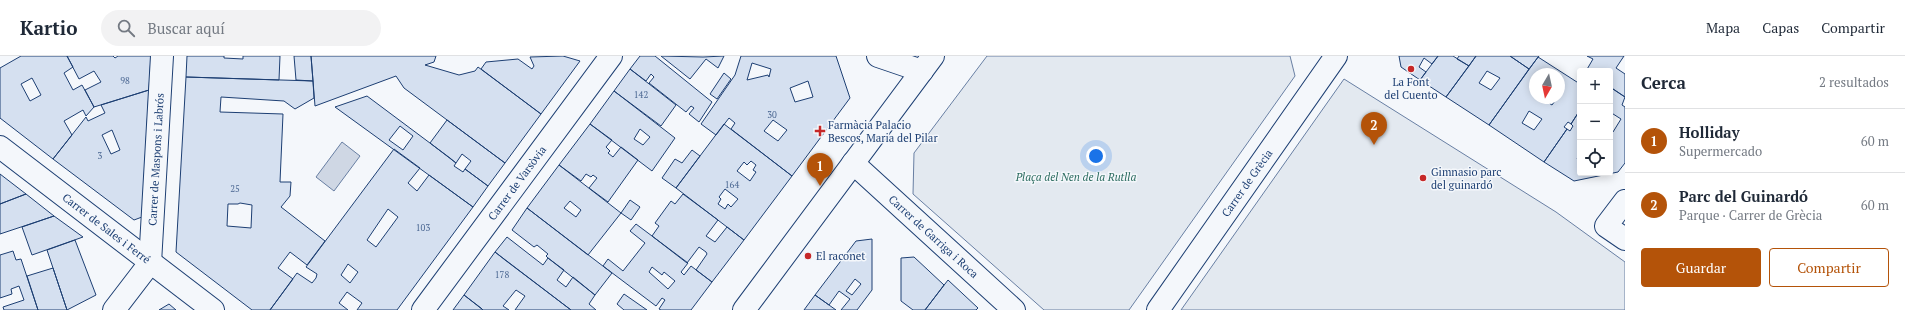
<!DOCTYPE html>
<html lang="es">
<head>
<meta charset="utf-8">
<style>
  :root { --surface:#fff; --page:#f2f2f3; --text:#1f2937; --muted:#747a83; --line:#e0e1e3; --accent:#b45309 }
  body { margin:0; font-family:"PT Serif",serif; background:var(--page); color:var(--text) }
  .controls { position:absolute; right:12px; top:12px; display:grid; overflow:hidden; border-radius:4px; box-shadow:0 2px 10px #0003 }
  .controls button { width:36px; height:36px; display:grid; place-items:center; padding:0; border:0; border-bottom:1px solid var(--line); background:var(--surface); color:var(--text); font:20px sans-serif }
  .compass { position:absolute; left:1529px; top:12px; width:36px; height:36px; border-radius:50%; background:var(--surface); box-shadow:0 2px 10px #0003; rotate:189deg }
  .you { position:absolute; left:1096px; top:100px; width:14px; height:14px; margin:-10px; border:3px solid #fff; border-radius:50%; background:#1a73e8; box-shadow:0 0 0 6px #1a73e833 }
  .badge { display:grid; place-items:center; width:26px; height:26px; border-radius:50%; background:var(--accent); color:#fff; font-size:13px; font-weight:700 }
  .pin { position:absolute; translate:-50% -33px; filter:drop-shadow(0 1px 2px #0008) }
  .pin::after { content:''; position:absolute; top:21px; width:14px; height:12px; background:inherit; clip-path:polygon(0 0,100% 0,50% 100%) }
  .list { margin:0; padding:0; list-style:none }
  h2 { display:flex; justify-content:space-between; align-items:center; height:52px; margin:0; padding:0 16px; font-size:17px }
  h2 small { font-size:13px; font-weight:400; color:var(--muted) }
  .list li { display:grid; grid-template-columns:26px 1fr auto; gap:12px; align-items:center; box-sizing:border-box; height:64px; padding:0 16px; border-top:1px solid var(--line) }
  .list b { display:block; font-size:15px; white-space:nowrap }
  .list p { margin:0; font-size:13px; white-space:nowrap; color:var(--muted) }
  .list em { font-size:13px; font-style:normal; color:var(--muted) }
  .actions { display:flex; gap:8px; padding:12px 16px }
  .actions a { flex:1; padding:9px 0; border:1px solid var(--accent); border-radius:4px; text-align:center; font-size:14px; color:var(--accent) }
  .actions .main { background:var(--accent); color:#fff }
  .icon { flex:none; width:22px; height:22px; fill:none; stroke:currentColor; stroke-width:2; stroke-linecap:round; stroke-linejoin:round }
  .map { position:relative; flex:none; width:1625px; height:254px; overflow:hidden }
  header { display:flex; align-items:center; gap:24px; box-sizing:border-box; height:56px; padding:0 20px; background:var(--surface); border-bottom:1px solid var(--line) }
  header strong { font-size:19px }
  nav { display:flex; gap:22px; margin-inline-start:auto; font-size:14px }
  .search { width:280px; height:36px; background:var(--page); display:flex; align-items:center; gap:10px; box-sizing:border-box; padding:0 14px; border-radius:22px; color:var(--muted); font-size:15px }
  main { display:flex }
  aside { flex:1; background:var(--surface) }
  .map>svg:first-child { display:block }
  .green { fill:#e3e9f0; stroke:#687fa3 }
  .water { fill:#cfd7e4; stroke:#687fa3 }
  .building { fill:#d5e0f0; stroke:#1d3f73; fill-rule:evenodd }
  .lines { fill:none; stroke-linecap:round; stroke-linejoin:round }
  .street-casing { stroke:#1d3f73; stroke-width:24 }
  .secondary-casing { stroke:#1d3f73; stroke-width:24 }
  .street { stroke:#f4f7fb; stroke-width:22 }
  .secondary { stroke:#f4f7fb; stroke-width:22 }
  .poi-dot { fill:#c62828; stroke:#f4f7fb; stroke-width:1.5 }
  .labels { text-anchor:middle; stroke-width:3; stroke-linejoin:round; paint-order:stroke }
  .number-label { font-size:9px; fill:#4b6792 }
  .poi-label { font-size:11px; fill:#1d3f73; stroke:#f4f7fb; text-anchor:start }
  .street-label { font-size:11px; fill:#1d3f73; stroke:#f4f7fb }
  .park-label { font-size:11px; font-style:italic; fill:#2c6c60; stroke:#f4f7fb }
</style>
</head>
<body>
<header>
<strong>Kartio</strong>
<div class="search"><svg class="icon" aria-label="search" viewBox="0 0 24 24"><circle cx="10" cy="10" r="6"/><path d="M15 15l6 6"/></svg>Buscar aquí</div>
<nav><a>Mapa</a><a>Capas</a><a>Compartir</a></nav>
</header>
<main>
<div class="map">
<svg width="1625" height="254" viewBox="0 0 1625 254">
  <rect width="100%" height="100%" fill="#f4f7fb"/>
  <path class="green" d="M987,0H1290L1295,20L1129,254H1044L913,138L914,97Z
    M1344,23L1556,156L1625,206V254H1181Z"/>
  <path class="water" d="M342,86L360,100L334,135L316,121Z"/>
  <path class="building" d="M21,0H67L73,11L64,17L73,34L82,29L94,51L86,60L83,54L64,65L72,79L53,103L0,62V12ZM32,22L41,39L30,45L21,28Z
    M67,0H113L115,2L118,0H151L149,34L94,51L85,34L101,26L94,15L79,23Z
    M187,0H224V2L243,3V0H280L279,24L186,21Z
    M294,0H311L313,25L296,24Z
    M311,0H436L434,6L425,9L459,19L475,15L478,11L541,58L505,107L404,32L396,20L315,50Z
    M563,0L580,5L541,58L481,13L486,6L518,3L532,13L534,10L530,1Z
    M640,0H655L712,46L699,66L689,58L694,52L691,50L686,56L649,27L654,21L651,18L646,25L630,13Z
    M661,0L703,1L724,0L718,12L706,3L690,23Z
    M741,0H836L850,42L792,120L731,73L735,67L729,62L716,79L701,68L735,19ZM752,7L771,13L769,21L768,19L747,24ZM808,25L813,41L795,46L790,32ZM773,64L787,74L778,85L764,75Z
    M1399,0H1438L1432,8L1424,2L1419,11L1426,16L1420,24L1401,11Z
    M1438,0H1453L1469,10L1446,41L1420,24Z
    M1459,0H1476L1469,10L1457,3Z
    M1476,0H1510L1529,13L1489,69L1446,41ZM1487,15L1500,22L1491,34L1479,27Z
    M1510,0H1539L1529,13Z
    M1587,0H1624L1616,12L1625,18V41L1610,31V15H1586L1593,3Z
    M1538,1L1580,28V54L1571,68L1568,66L1564,71L1567,73L1544,106L1489,69ZM1535,18H1559V42H1557L1552,49L1541,42H1535ZM1529,55L1542,63L1534,74L1522,67Z
    M630,13L676,49L661,70L614,35Z
    M724,17L731,23L717,43L710,38Z
    M186,21L313,25L314,42L295,53L284,45L221,41L220,56L283,58L280,126H291L290,140L281,151L325,185L307,209L290,196L278,212L293,223L270,254H252L176,196ZM240,147L252,149L251,172L227,170L228,148H238Z
    M1610,31L1625,41L1622,49L1625,51V107L1618,116L1574,125L1544,106L1567,73L1570,75L1573,70L1571,68L1580,54V98L1577,103L1580,105V117H1610V75L1613,76L1621,63L1610,56Z
    M149,34L142,161L134,164L53,103L86,61L88,65L105,57L101,49ZM112,74L120,94L111,98L102,79Z
    M614,35L675,82L652,115L590,68ZM640,73L650,81L643,89L634,83Z
    M367,40L450,102L456,107L454,110L463,116L465,113L488,130L473,151L335,51ZM400,70L413,80L403,94L389,84Z
    M447,64L505,107L488,130L465,113L471,105L462,98L456,107L430,87Z
    M590,68L612,84L606,91L610,95L608,97L613,101L621,91L638,104L608,146L589,132L597,122L593,119L591,121L586,118L581,125L559,109Z
    M724,68L792,120L744,184L676,132ZM751,105L756,109L753,114L756,116L750,125L737,115L744,106L747,109ZM725,133L738,143L731,151L728,148L725,153L718,148L721,143L719,141Z
    M394,93L420,112L408,127L417,135L429,119L473,151L397,254H357L362,247L347,236L339,247L348,254H270L297,217L312,227L316,222L317,218L306,211ZM388,153L398,161L376,191L367,184ZM348,208L358,216L350,227L341,219Z
    M692,94L700,100L676,132L662,122L675,103L682,107Z
    M559,109L621,157L588,199L527,152ZM570,145L581,154L576,161L564,152Z
    M0,118L26,138L0,148Z
    M26,138L54,160L0,178V148Z
    M683,138L718,164L706,180L715,186L727,171L744,184L712,226L696,214L707,198L706,196L699,191L687,207L652,180L659,170L655,167L671,145L675,148Z
    M630,144L640,151L631,164L621,157Z
    M527,152L612,217L595,239L548,202L546,200L548,198L537,189L534,191L512,174Z
    M54,160L83,181L32,199L22,171Z
    M636,168L688,207L681,216L684,219L691,210L712,226L691,254H661L659,253L665,244L662,242L656,250L603,210L608,203L623,215L645,187L630,175ZM652,211L662,219L664,216L675,225L668,233L649,216Z
    M507,181L543,209L548,202L564,214L557,224L566,231L573,221L595,239L589,248L596,254H571L495,196Z
    M872,183V234L857,254H841L850,243L839,235L829,249L815,239L856,185ZM855,223L861,228L852,239L846,235Z
    M75,184L96,239L67,254L47,194Z
    M13,195L16,204L21,203L38,254H4L3,251L24,244L19,230L11,233L12,238L0,242V199Z
    M495,196L505,204L571,254H515L525,240L516,234L503,250L509,254H483L464,239Z
    M914,201L944,229L925,254H913L901,245V202Z
    M53,212L67,254H38L27,220Z
    M948,224L978,252L976,254H925Z
    M624,238L647,254H624L617,248Z
    M464,239L481,252L483,254H453Z
    M815,239L836,254H804Z
    M169,248L176,254H159Z"/>
  <g class="lines">
    <g class="street-casing">
      <g id="street">
        <path d="M878,0L922,15"/>
        <path id="s1" d="M0,91L213,254"/>
        <path id="s2" d="M853,107L1014,254"/>
        <path d="M1625,145L1606,170L1625,183"/>
        <path id="s3" d="M114,254L150,207L162,0"/>
        <path id="s4" d="M423,254L611,0"/>
        <path id="s5" d="M1158,254L1336,0"/>
      </g>
    </g>
    <g class="secondary-casing">
      <path id="secondary" d="M744,254L933,0"/>
    </g>
    <use href="#street" class="street"/>
    <use href="#secondary" class="secondary"/>
  </g>
  <g class="poi-dot">
    <circle cx="1411" cy="13" r="4"/>
    <path d="M818 69h4v4h4v4h-4v4h-4v-4h-4v-4h4z"/>
    <circle cx="1423" cy="122" r="4"/>
    <circle cx="808" cy="200" r="4"/>
  </g>
  <g class="labels">
    <g class="number-label">
      <text x="125" y="28">98</text>
      <text x="641" y="42">142</text>
      <text x="772" y="62">30</text>
      <text x="100" y="103">3</text>
      <text x="732" y="132">164</text>
      <text x="235" y="136">25</text>
      <text x="423" y="175">103</text>
      <text x="502" y="222">178</text>
    </g>
    <g class="poi-label">
      <text x="1411" y="30" text-anchor="middle">La Font<tspan x="1411" dy="13">del Cuento</tspan></text>
      <text x="828" y="73">Farmàcia Palacio<tspan x="828" dy="13">Bescos, Maria del Pilar</tspan></text>
      <text x="1431" y="120">Gimnasio parc<tspan x="1431" dy="13">del guinardó</tspan></text>
      <text x="816" y="204">El raconet</text>
    </g>
    <g class="street-label">
      <text dy="4" stroke="none"><textPath href="#s3" startOffset="163">Carrer de Maspons i Labrós</textPath></text>
      <text dy="4" stroke="none"><textPath href="#s4" startOffset="158">Carrer de Varsòvia</textPath></text>
      <text dy="4" stroke="none"><textPath href="#s5" startOffset="155">Carrer de Grècia</textPath></text>
      <text dy="4" stroke="none"><textPath href="#s1" startOffset="134">Carrer de Sales i Ferré</textPath></text>
      <text dy="4" stroke="none"><textPath href="#s2" startOffset="109">Carrer de Garriga i Roca</textPath></text>
    </g>
    <g class="park-label">
      <text x="1076" y="125">Plaça del Nen de la Rutlla</text>
    </g>
  </g>
</svg>
<div class="controls">
<button>+</button>
<button>−</button>
<button><svg class="icon" aria-label="locate" viewBox="0 0 24 24"><circle cx="12" cy="12" r="6"/><path d="M12 2v4M12 18v4M2 12h4M18 12h4"/></svg></button>
</div>
<svg class="compass" viewBox="-18 -18 36 36"><path d="M0-13l5 13h-10z" fill="#e53935"/><path d="M0 13l5-13h-10z" fill="#747a83"/></svg>
<div class="you"></div>
<div class="pin badge" style="left:820px;top:130px">1</div>
<div class="pin badge" style="left:1374px;top:89px">2</div>
</div>
<aside>
<h2>Cerca<small>2 resultados</small></h2>
<ul class="list">
<li><span class="badge">1</span><div><b>Holliday</b><p>Supermercado</p></div><em>60 m</em></li>
<li><span class="badge">2</span><div><b>Parc del Guinardó</b><p>Parque · Carrer de Grècia</p></div><em>60 m</em></li>
</ul>
<div class="actions"><a class="main">Guardar</a><a>Compartir</a></div>
</aside>
</main>
</body>
</html>
